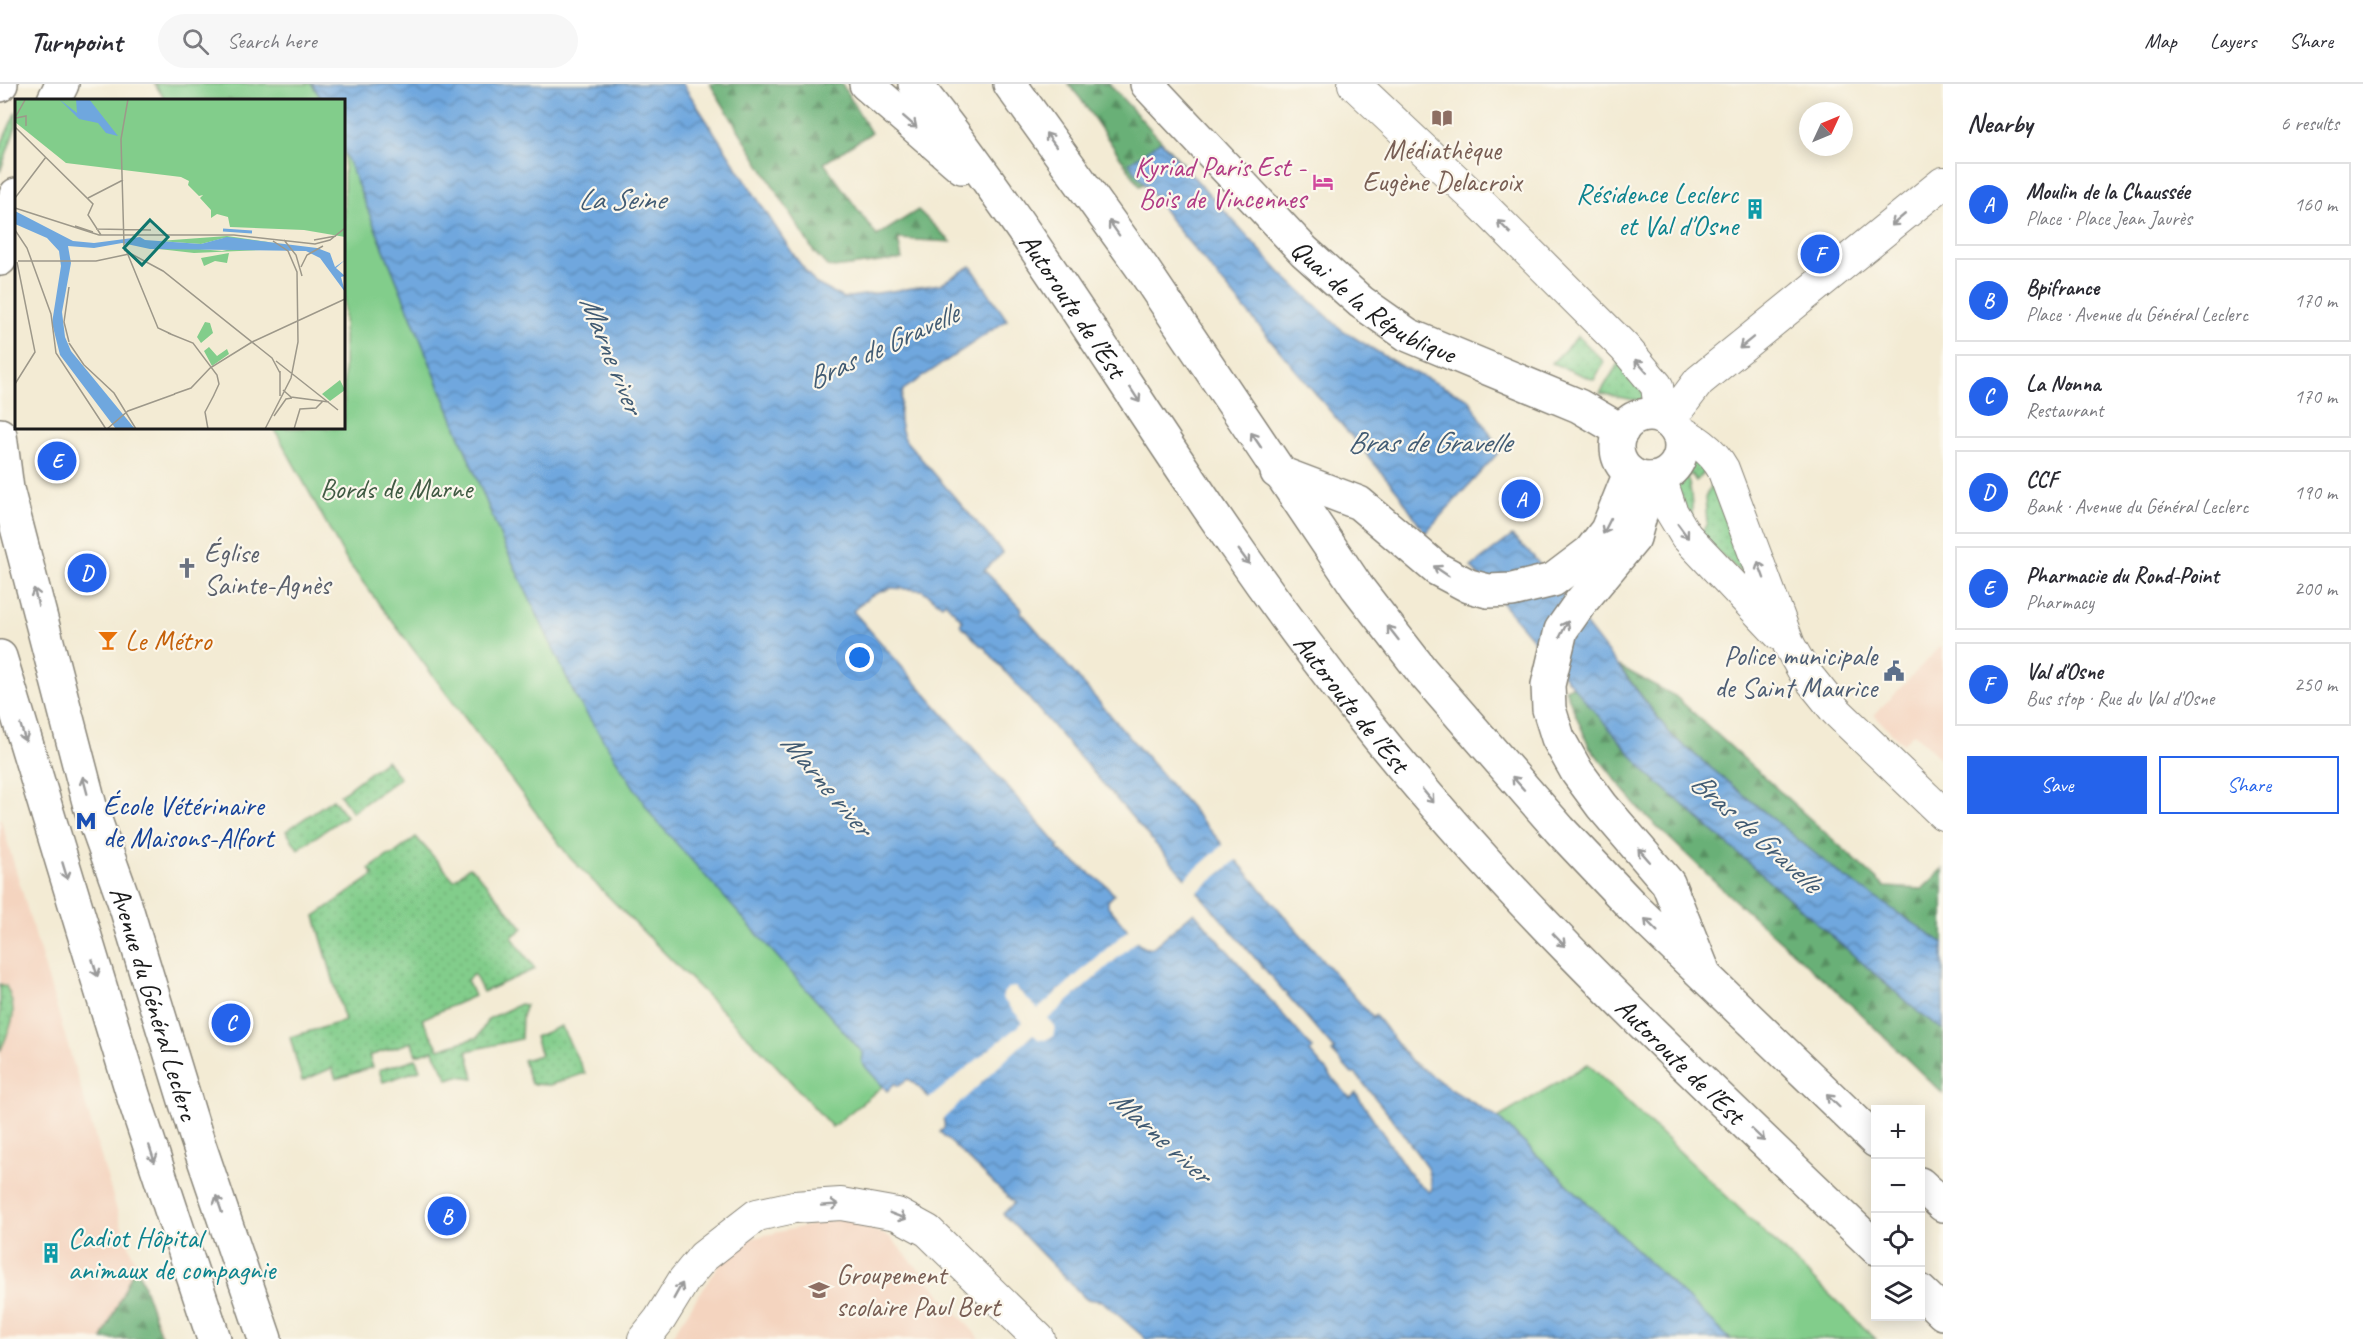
<!DOCTYPE html>
<html lang="en">
<head>
<meta charset="utf-8">
<style>
  :root { --surface:#fff; --page:#f7f7f7; --text:#2b2b33; --muted:#7c7c81; --line:#e1e1e2; --accent:#2563eb }
  body { margin:0; font-family:Caveat,sans-serif; background:var(--page); color:var(--text) }
  .controls { position:absolute; right:18px; bottom:18px; display:grid; overflow:hidden; border-radius:0px; box-shadow:0 3px 15px #0003 }
  .controls button { width:54px; height:54px; display:grid; place-items:center; padding:0; border:0; border-bottom:2px solid var(--line); background:var(--surface); color:var(--text); font:30px sans-serif }
  .compass { position:absolute; left:1799px; top:18px; width:54px; height:54px; border-radius:50%; background:var(--surface); box-shadow:0 3px 15px #0003; rotate:46deg }
  .you { position:absolute; left:860px; top:574px; width:21px; height:21px; margin:-15px; border:4px solid #fff; border-radius:50%; background:#1a73e8; box-shadow:0 0 0 9px #1a73e833 }
  .badge { display:grid; place-items:center; width:39px; height:39px; border-radius:50%; background:var(--accent); color:#fff; font-size:20px; font-weight:700 }
  .pin { position:absolute; translate:-50% -50%; border:3px solid #fff; box-shadow:0 2px 6px #0006 }
  .list { margin:0; padding:0; list-style:none }
  h2 { display:flex; justify-content:space-between; align-items:center; height:78px; margin:0; padding:0 24px; font-size:26px }
  h2 small { font-size:20px; font-weight:400; color:var(--muted) }
  .list li { display:grid; grid-template-columns:39px 1fr auto; gap:18px; align-items:center; box-sizing:border-box; height:84px; margin:0 12px 12px; padding:0 12px; border:2px solid var(--line); border-radius:0px }
  .list b { display:block; font-size:22px; white-space:nowrap }
  .list p { margin:0; font-size:20px; white-space:nowrap; color:var(--muted) }
  .list em { font-size:20px; font-style:normal; color:var(--muted) }
  .actions { display:flex; gap:12px; padding:18px 24px }
  .actions a { flex:1; padding:14px 0; border:2px solid var(--accent); border-radius:0px; text-align:center; font-size:21px; color:var(--accent) }
  .actions .main { background:var(--accent); color:#fff }
  .icon { flex:none; width:33px; height:33px; fill:none; stroke:currentColor; stroke-width:2; stroke-linecap:round; stroke-linejoin:round }
  .map { position:relative; flex:none; width:1943px; height:1255px; overflow:hidden }
  header { display:flex; align-items:center; gap:36px; box-sizing:border-box; height:84px; padding:0 30px; background:var(--surface); border-bottom:2px solid var(--line) }
  header strong { font-size:28px }
  nav { display:flex; gap:33px; margin-inline-start:auto; font-size:21px }
  .search { width:420px; height:54px; background:var(--page); display:flex; align-items:center; gap:15px; box-sizing:border-box; padding:0 21px; border-radius:33px; color:var(--muted); font-size:22px }
  main { display:flex }
  aside { flex:1; background:var(--surface) }
  .map>svg:first-child { display:block }
  .built { fill:#f4d4bf }
  .grass { fill:url(#grass-dots); stroke:#4f7454; stroke-width:1.5 }
  .forest { fill:url(#forest-firs); stroke:#42664a; stroke-width:1.5 }
  .park { fill:#82cd8b; stroke:#4f7454; stroke-width:1.5 }
  .water { fill:url(#water-waves); stroke:#46627d; stroke-width:1.5; fill-rule:evenodd }
  .pier { fill:#f3ebd4 }
  .lines { fill:none; stroke-linecap:round; stroke-linejoin:round }
  .minor-casing { stroke:#888478; stroke-width:34 }
  .major-casing { stroke:#888478; stroke-width:36 }
  .highway-casing { stroke:#888478; stroke-width:36 }
  .minor { stroke:#fff; stroke-width:32 }
  .major { stroke:#fff; stroke-width:33 }
  .highway { stroke:#fff; stroke-width:33 }
  .oneway { stroke:#999 }
  .labels { text-anchor:middle; stroke-width:4.5; stroke-linejoin:round; paint-order:stroke }
  .education-label { font-size:28px; fill:#785e54; stroke:#fbf7ec }
  .hotel-label { font-size:28px; fill:#b23c85; stroke:#fbf7ec; text-anchor:end }
  .culture-label { font-size:28px; fill:#0d838f; stroke:#fbf7ec; text-anchor:end }
  .street-label { font-size:28px; fill:#1c1c1c; stroke:#fbf7ec }
  .park-label { font-size:28px; fill:#405a43; stroke:#fbf7ec }
  .worship-label { font-size:28px; fill:#5b616d; stroke:#fbf7ec; text-anchor:start }
  .food-label { font-size:28px; fill:#c56008; stroke:#fbf7ec; text-anchor:start }
  .service-label { font-size:28px; fill:#4e5e75; stroke:#fbf7ec; text-anchor:end }
  .transit-label { font-size:28px; fill:#164399; stroke:#fbf7ec; text-anchor:start }
  .water-label { font-size:30px; font-style:italic; fill:#415b73; stroke:#fbf7ec }
  .inset-river { fill:none; stroke:#6fa7de; stroke-width:3 }
  .inset-road { fill:none; stroke:#9d988a; stroke-width:1.5 }
  .view { fill:#0f766e; fill-opacity:0.15; stroke:#0f766e; stroke-width:3 }
  .inset-edge { fill:none; stroke:#1c1c1c; stroke-width:3 }
</style>
</head>
<body>
<header>
<strong>Turnpoint</strong>
<div class="search"><svg class="icon" aria-label="search" viewBox="0 0 24 24"><circle cx="10" cy="10" r="6"/><path d="M15 15l6 6"/></svg>Search here</div>
<nav><a>Map</a><a>Layers</a><a>Share</a></nav>
</header>
<main>
<div class="map">
<svg width="1943" height="1255" viewBox="0 0 1943 1255">
  <defs>
    <pattern id="grass-dots" width="8" height="8" patternUnits="userSpaceOnUse" patternTransform="scale(1.5)"><rect width="8" height="8" fill="#82cd8b"/><path d="M2 2h.1M6 6h.1" fill="none" stroke="#70af77" stroke-width="1.8" stroke-linecap="round"/></pattern>
    <pattern id="forest-firs" width="22" height="20" patternUnits="userSpaceOnUse" patternTransform="scale(1.5)"><rect width="22" height="20" fill="#69b077"/><path d="M5 1l3.5 6h-7zM16 11l3.5 6h-7z" fill="#568e61"/></pattern>
    <pattern id="water-waves" width="16" height="10" patternUnits="userSpaceOnUse" patternTransform="scale(1.5)"><rect width="16" height="10" fill="#6fa7de"/><path d="M0 5q4-4 8 0t8 0" fill="none" stroke="#5a87b3"/></pattern>
  </defs>
  <rect width="100%" height="100%" fill="#fbf7ec"/>
  <filter id="ink" filterUnits="userSpaceOnUse"><feTurbulence type="fractalNoise" baseFrequency=".0167" numOctaves="2"/><feDisplacementMap in="SourceGraphic" scale="12" xChannelSelector="R" yChannelSelector="G"/><feConvolveMatrix kernelMatrix="1 2 1 2 8 2 1 2 1" color-interpolation-filters="sRGB"/></filter>
  <filter id="wash" filterUnits="userSpaceOnUse"><feTurbulence type="fractalNoise" baseFrequency=".008" numOctaves="4" result="noise"/><feDisplacementMap in="SourceGraphic" scale="24" xChannelSelector="R" yChannelSelector="G"/><feGaussianBlur stdDeviation="1.35" result="paint"/><feColorMatrix in="noise" values="0 0 0 0 0 0 0 0 0 0 0 0 0 0 0 0 0 1.4 0 .05"/><feComposite in="paint" operator="in"/></filter>
  <g filter="url(#wash)">
    <rect width="100%" height="100%" fill="#f3ebd4"/>
    <path class="built" d="M1940,563L1943,565V677L1914,649L1903,660L1874,631Z
      M0,733L121,1140L164,1255H0Z
      M843,1134L890,1153L980,1255H670L734,1158Z"/>
    <path class="grass" d="M16,27V42L0,88V63Z
      M1578,252L1604,278L1594,296L1552,279Z
      M1619,278L1644,297V315L1638,317L1600,309Z
      M1689,376H1697L1707,385L1696,397L1691,390L1687,393C1691,402 1693,427 1692,437L1675,399L1682,382Z
      M1712,399L1753,499L1699,451L1707,440L1705,414Z
      M386,676L400,694L352,728L340,711Z
      M333,715L346,732L298,765L286,747Z
      M416,753L454,796L469,783L475,787L523,844L512,853L535,885L483,908L474,890L467,896L474,912L422,935L439,965L478,953L488,935L520,920L526,921L522,932L521,955L467,967L474,994L458,992L448,995L433,966L416,971L412,958L369,972L373,983L336,995L332,984L302,997L290,953L345,937L315,832L374,791L369,785L389,771L391,772Z
      M0,900L6,902C20,930 11,941 0,968Z
      M561,942L585,989L550,1001L531,1000L523,976L541,971L535,953Z
      M416,975L420,986L383,998L379,986Z"/>
    <path class="forest" d="M710,0H842L871,49L824,79L877,152L918,126L951,158L898,155L902,175L834,184L827,182L814,168Z
      M1068,0H1109L1182,79L1140,102L1080,14Z
      M1619,582L1675,612L1885,803L1922,805L1943,785V859L1841,791L1672,652Z
      M1574,601L1648,690L1918,928L1943,946V1010L1842,912L1731,813L1639,725L1589,662L1565,605Z
      M136,1180L162,1255H102Z"/>
    <path class="park" d="M155,0H312L322,16H165Z
      M344,67L502,456L577,615L863,969L862,979L883,1002L832,1043L772,977L570,774L347,477L274,344H344Z
      M1588,980L1876,1255H1730L1498,1034Z"/>
    <path class="water" d="M312,0H683L795,173L815,199L843,214L940,200L971,182L1007,236L903,306C899,325 897,339 906,357L1003,469L984,486L1022,525L1021,528L1373,934L1375,931L1409,975L1452,1006L1498,1034L1730,1255H1146L1102,1217L1086,1215L1003,1130L1014,1119L940,1048L944,1044C948,1032 919,1001 908,995L898,1002L895,999L887,1007L862,979L863,969L653,733L577,615L502,456L344,67V16H322ZM891,504L922,506L942,521L945,518L963,537L960,540L980,561L983,562L1335,966L1332,968L1352,990H1356L1393,1036L1427,1083L1432,1105L1429,1108L1412,1093L1356,1009L1350,1014L1310,968L1313,965L1194,828L1152,864H1146L1140,861L1108,822V817L1114,811L1107,802L1057,765L1059,762L853,527L870,512Z
      M1161,57L1280,188L1342,246L1399,281L1469,315L1500,367L1425,449L1398,408L1176,143L1129,79Z
      M1512,452L1533,472L1672,652L1841,791L1943,859V946L1918,928L1648,690L1471,483Z"/>
    <path class="pier" d="M1225,759L1239,774L1195,810L1183,796Z
      M1130,844L1139,855L1048,935L1055,943L1053,952L1045,956L1038,955L1033,950L942,1036L926,1017L1023,938L1002,914L1004,908L1008,904L1015,903L1038,925Z"/>
  </g>
  <g filter="url(#ink)">
    <g class="lines">
      <g class="minor-casing">
        <path id="minor" d="M1354,0L1480,119L1625,264L1657,302L1661,334
          M1668,338L1699,297L1943,99
          M1674,344C1693,354 1712,365 1723,385L1789,561L1803,586L1836,627L1943,730
          M1660,393L1671,427L1686,452L1779,550
          M644,1255L660,1235L684,1196L703,1173L757,1131L794,1123L841,1120L897,1130L928,1147L1039,1255"/>
      </g>
      <g class="major-casing">
        <g id="major">
          <path id="s1" d="M1147,0L1304,167L1361,218L1408,251L1579,322L1622,347"/>
          <path d="M0,1L1,0"/>
          <path d="M54,16L62,0"/>
          <path d="M0,175L16,111"/>
          <circle cx="1649" cy="363" r="32"/>
          <path id="s2" d="M0,351L7,405L90,722L124,817L195,1049L265,1255"/>
          <path d="M0,573L134,1014L214,1255"/>
        </g>
      </g>
      <g class="highway-casing">
        <g id="highway">
          <path d="M866,0L962,83"/>
          <path id="s3" d="M915,0C1031,145 1125,304 1231,456C1273,517 1317,576 1363,634C1516,827 1698,993 1876,1164"/>
          <path d="M1010,0L1143,185L1357,503L1422,587L1560,746L1633,823L1876,1057"/>
          <path d="M1277,388L1359,419L1437,485L1469,502L1488,507L1512,506L1553,496L1590,468L1607,446L1630,389"/>
          <path d="M1650,395L1634,454L1580,519L1561,546L1548,601L1549,625L1558,654L1577,688L1602,722L1668,799L1702,884"/>
          <path d="M1920,1100L1943,1121"/>
          <path d="M1920,1207L1943,1229"/>
        </g>
      </g>
      <use href="#minor" class="minor"/>
      <use href="#major" class="major"/>
      <use href="#highway" class="highway"/>
    </g>
    <defs><path id="oneway-shaft" d="M-6 0H5M1.5-3L5.5 0L1.5 3" fill="none" stroke-width="1.6" stroke-linecap="round" stroke-linejoin="round" transform="scale(1.5)"/></defs>
    <g class="oneway">
      <use href="#oneway-shaft" transform="translate(910 38) rotate(41)"/>
      <use href="#oneway-shaft" transform="translate(1051 56) rotate(-126)"/>
      <use href="#oneway-shaft" transform="translate(1898 136) rotate(140)"/>
      <use href="#oneway-shaft" transform="translate(1504 143) rotate(-135)"/>
      <use href="#oneway-shaft" transform="translate(1114 144) rotate(-125)"/>
      <use href="#oneway-shaft" transform="translate(1746 259) rotate(141)"/>
      <use href="#oneway-shaft" transform="translate(1641 282) rotate(-132)"/>
      <use href="#oneway-shaft" transform="translate(1135 311) rotate(57)"/>
      <use href="#oneway-shaft" transform="translate(1256 356) rotate(-124)"/>
      <use href="#oneway-shaft" transform="translate(1607 442) rotate(117)"/>
      <use href="#oneway-shaft" transform="translate(1683 447) rotate(54)"/>
      <use href="#oneway-shaft" transform="translate(1244 473) rotate(54)"/>
      <use href="#oneway-shaft" transform="translate(1761 486) rotate(-110)"/>
      <use href="#oneway-shaft" transform="translate(1441 487) rotate(-146)"/>
      <use href="#oneway-shaft" transform="translate(36 513) rotate(-105)"/>
      <use href="#oneway-shaft" transform="translate(1564 545) rotate(-63)"/>
      <use href="#oneway-shaft" transform="translate(1393 549) rotate(-128)"/>
      <use href="#oneway-shaft" transform="translate(23 649) rotate(73)"/>
      <use href="#oneway-shaft" transform="translate(1518 699) rotate(-132)"/>
      <use href="#oneway-shaft" transform="translate(85 701) rotate(-105)"/>
      <use href="#oneway-shaft" transform="translate(1428 712) rotate(50)"/>
      <use href="#oneway-shaft" transform="translate(1644 771) rotate(-131)"/>
      <use href="#oneway-shaft" transform="translate(65 787) rotate(73)"/>
      <use href="#oneway-shaft" transform="translate(1651 841) rotate(-135)"/>
      <use href="#oneway-shaft" transform="translate(1559 856) rotate(46)"/>
      <use href="#oneway-shaft" transform="translate(95 884) rotate(73)"/>
      <use href="#oneway-shaft" transform="translate(1833 1017) rotate(-136)"/>
      <use href="#oneway-shaft" transform="translate(1758 1051) rotate(44)"/>
      <use href="#oneway-shaft" transform="translate(152 1070) rotate(72)"/>
      <use href="#oneway-shaft" transform="translate(219 1120) rotate(-109)"/>
      <use href="#oneway-shaft" transform="translate(830 1121) rotate(-4)"/>
      <use href="#oneway-shaft" transform="translate(898 1132) rotate(21)"/>
      <use href="#oneway-shaft" transform="translate(678 1207) rotate(-61)"/>
    </g>
  </g>
  <defs>
    <g id="library-bare" transform="scale(1.62)"><path d="M-6-4Q-3-5.5-.7-3.5V5Q-3 3-6 4ZM6-4Q3-5.5 .7-3.5V5Q3 3 6 4Z" fill="#8d6e63" stroke="#fbf7ec" stroke-width="2.5" paint-order="stroke"/></g>
    <g id="hotel-bare" transform="scale(1.62)"><path d="M-6-4.5h1.5V1H6V5H4.5V3h-9V5H-6ZM-4 0a1.8 1.8 0 1 1 3.6 0ZM.5 0V-2.5h3Q6-2.5 6 0Z" fill="#d1479c" stroke="#fbf7ec" stroke-width="2.5" paint-order="stroke"/></g>
    <g id="building-bare" transform="scale(1.62)"><path d="M-4-6H4V6H1V3H-1V6H-4ZM-2.5-4.3h1.7v1.8h-1.7ZM.8-4.3h1.7v1.8H.8ZM-2.5-1h1.7V.8h-1.7ZM.8-1h1.7V.8H.8Z" fill="#0f9aa8" stroke="#fbf7ec" stroke-width="2.5" paint-order="stroke"/></g>
    <g id="church-bare" transform="scale(1.62)"><path d="M-1.2-6h2.4v3.5h3.3v2.4h-3.3V6h-2.4V-.1h-3.3v-2.4h3.3Z" fill="#6b7280" stroke="#fbf7ec" stroke-width="2.5" paint-order="stroke"/></g>
    <g id="bar-bare" transform="scale(1.62)"><path d="M-6-5H6L.8 .8V4.5H3.5V6h-7V4.5H-.8V.8Z" fill="#e8710a" stroke="#fbf7ec" stroke-width="2.5" paint-order="stroke"/></g>
    <g id="civic-bare" transform="scale(1.62)"><path d="M-.6-6.5H3V-4.5H.6V-3L4-1V1h2V6H-6V1h2V-1L-.6-3ZM-1.2 2.5V6h2.4V2.5Z" fill="#5c6f8a" stroke="#fbf7ec" stroke-width="2.5" paint-order="stroke"/></g>
    <g id="metro-bare" transform="scale(1.62)"><path d="M-5.5 5V-5H-3L0 0L3-5H5.5V5H3V-.5L0 4L-3-.5V5Z" fill="#1a4fb4" stroke="#fbf7ec" stroke-width="2.5" paint-order="stroke"/></g>
    <g id="school-bare" transform="scale(1.62)"><path d="M0-5L7-2L0 1L-7-2ZM-4 1L0 2.5L4 1V4Q0 6-4 4Z" fill="#8d6e63" stroke="#fbf7ec" stroke-width="2.5" paint-order="stroke"/></g>
  </defs>
  <g fill-rule="evenodd">
    <use href="#library-bare" x="1442" y="34"/>
    <use href="#hotel-bare" x="1323" y="98"/>
    <use href="#building-bare" x="1755" y="125"/>
    <use href="#church-bare" x="187" y="484"/>
    <use href="#bar-bare" x="108" y="556"/>
    <use href="#civic-bare" x="1894" y="587"/>
    <use href="#metro-bare" x="86" y="737"/>
    <use href="#building-bare" x="51" y="1169"/>
    <use href="#school-bare" x="819" y="1206"/>
  </g>
  <g class="labels">
    <g class="education-label">
      <text x="1442" y="75">Médiathèque<tspan x="1442" dy="32">Eugène Delacroix</tspan></text>
      <text x="836" y="1200" text-anchor="start">Groupement<tspan x="836" dy="32">scolaire Paul Bert</tspan></text>
    </g>
    <g class="hotel-label">
      <text x="1306" y="92">Kyriad Paris Est -<tspan x="1306" dy="32">Bois de Vincennes</tspan></text>
    </g>
    <g class="culture-label">
      <text x="1738" y="119">Résidence Leclerc<tspan x="1738" dy="32">et Val d'Osne</tspan></text>
      <text x="68" y="1163" text-anchor="start">Cadiot Hôpital<tspan x="68" dy="32">animaux de compagnie</tspan></text>
    </g>
    <g class="street-label">
      <text dy="10" stroke="none"><textPath href="#s1" startOffset="316">Quai de la République</textPath></text>
      <text dy="10" stroke="none"><textPath href="#s3" startOffset="272">Autoroute de l’Est</textPath></text>
      <text dy="10" stroke="none"><textPath href="#s3" startOffset="758">Autoroute de l’Est</textPath></text>
      <text dy="10" stroke="none"><textPath href="#s2" startOffset="590">Avenue du Général Leclerc</textPath></text>
      <text dy="10" stroke="none"><textPath href="#s3" startOffset="1244">Autoroute de l’Est</textPath></text>
    </g>
    <g class="park-label">
      <text x="396" y="414">Bords de Marne</text>
    </g>
    <g class="worship-label">
      <text x="204" y="478">Église<tspan x="204" dy="32">Sainte-Agnès</tspan></text>
    </g>
    <g class="food-label">
      <text x="125" y="566">Le Métro</text>
    </g>
    <g class="service-label">
      <text x="1877" y="581">Police municipale<tspan x="1877" dy="32">de Saint Maurice</tspan></text>
    </g>
    <g class="transit-label">
      <text x="103" y="731">École Vétérinaire<tspan x="103" dy="32">de Maisons-Alfort</tspan></text>
    </g>
    <g class="water-label">
      <text x="621" y="125">La Seine</text>
      <text transform="translate(882 262) rotate(-25)" y="10">Bras de Gravelle</text>
      <text transform="translate(612 270) rotate(68)" y="10">Marne river</text>
      <text x="1429" y="368">Bras de Gravelle</text>
      <text transform="translate(827 700) rotate(50)" y="10">Marne river</text>
      <text transform="translate(1756 748) rotate(42)" y="10">Bras de Gravelle</text>
      <text transform="translate(1161 1052) rotate(42)" y="10">Marne river</text>
    </g>
  </g>
  <g transform="translate(15 15)">
    <rect width="330" height="330" fill="#f3ebd4"/>
    <path d="M194,248L202,257L212,250L214,255L197,267L189,252ZM325,281L330,291L315,302L307,295Z" fill="#82cd8b"/>
    <path d="M0,0H330V138L289,131L215,128L213,118L202,115L196,119V111L185,99L188,96L184,97L173,86L174,82L166,78L51,64L0,23ZM212,137L260,144L209,139L186,145L144,142ZM161,148L207,152L221,149L270,150L179,154L144,150ZM214,154L212,164L200,162L189,167L186,159ZM190,223L195,224L198,234L186,244L182,238Z" fill="#82cd8b"/>
    <path d="M44,0L62,14L61,0H74L103,37L91,34L83,24L64,20ZM0,112L58,142L79,144L125,138L130,141L186,145L212,138L302,149L315,154L320,168L330,161L321,169L330,177L326,178L330,193L305,159L291,152L135,150L107,144L79,149L53,147L56,164L47,213L50,238L56,252L120,330H101L45,256L37,224L46,167L44,152L32,139L0,125Z" fill="#6fa7de"/>
    <path class="inset-river" d="M208,131L237,133"/>
    <path class="inset-road" d="M113,0L106,40L109,146L143,229L156,235M1,17L10,1M1,19L11,17V27M0,28L78,105L73,116L86,136M0,99L31,58M73,99L108,81M0,109L84,136H219L300,145L315,141L330,129M60,127L78,133M81,130L136,131M0,131L12,149L36,215L41,254L91,330M269,141L281,156L287,177M299,141L321,137M109,151L148,172L257,259L265,274M3,162H81L114,155M286,168L292,156L308,147M153,234L178,244L202,276L204,285L198,298M54,243L49,223L54,188M54,244L69,266M261,262L323,311M68,265L99,294L121,330M265,272V297M0,285L20,253L2,163M268,291L276,298L314,303M159,295L176,289L195,269L237,243L330,200M259,317L271,300L277,299M92,330L113,312L160,295M193,330L190,313L199,296M250,330L276,279L283,243L282,173L273,152L258,142M279,330L285,310L301,309L308,302"/>
    <path class="view" d="M135,121L153,138L127,166L109,149Z"/>
    <rect width="330" height="330" class="inset-edge"/>
  </g>
</svg>
<div class="controls">
<button>+</button>
<button>−</button>
<button><svg class="icon" aria-label="locate" viewBox="0 0 24 24"><circle cx="12" cy="12" r="6"/><path d="M12 2v4M12 18v4M2 12h4M18 12h4"/></svg></button>
<button><svg class="icon" aria-label="layers" viewBox="0 0 24 24"><path d="M12 4l9 5-9 5-9-5zM3 14l9 5 9-5"/></svg></button>
</div>
<svg class="compass" viewBox="-18 -18 36 36"><path d="M0-13l5 13h-10z" fill="#e53935"/><path d="M0 13l5-13h-10z" fill="#7c7c81"/></svg>
<div class="you"></div>
<div class="pin badge" style="left:1521px;top:415px">A</div>
<div class="pin badge" style="left:447px;top:1132px">B</div>
<div class="pin badge" style="left:231px;top:939px">C</div>
<div class="pin badge" style="left:87px;top:489px">D</div>
<div class="pin badge" style="left:57px;top:377px">E</div>
<div class="pin badge" style="left:1820px;top:170px">F</div>
</div>
<aside>
<h2>Nearby<small>6 results</small></h2>
<ul class="list">
<li><span class="badge">A</span><div><b>Moulin de la Chaussée</b><p>Place · Place Jean Jaurès</p></div><em>160 m</em></li>
<li><span class="badge">B</span><div><b>Bpifrance</b><p>Place · Avenue du Général Leclerc</p></div><em>170 m</em></li>
<li><span class="badge">C</span><div><b>La Nonna</b><p>Restaurant</p></div><em>170 m</em></li>
<li><span class="badge">D</span><div><b>CCF</b><p>Bank · Avenue du Général Leclerc</p></div><em>190 m</em></li>
<li><span class="badge">E</span><div><b>Pharmacie du Rond-Point</b><p>Pharmacy</p></div><em>200 m</em></li>
<li><span class="badge">F</span><div><b>Val d'Osne</b><p>Bus stop · Rue du Val d'Osne</p></div><em>250 m</em></li>
</ul>
<div class="actions"><a class="main">Save</a><a>Share</a></div>
</aside>
</main>
</body>
</html>
